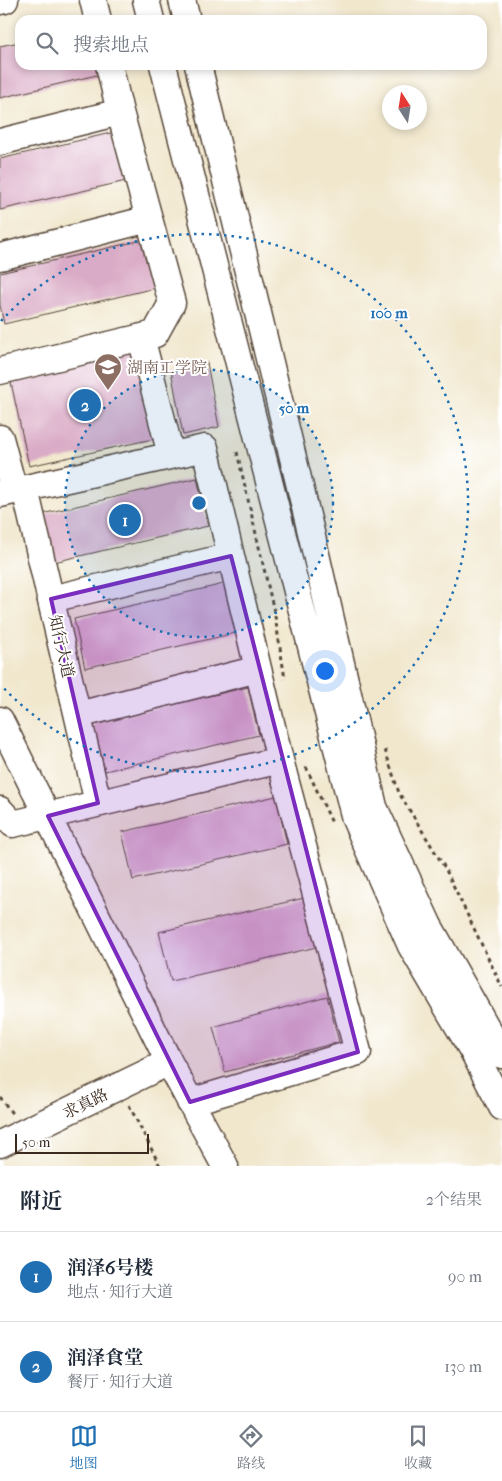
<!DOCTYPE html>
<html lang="zh">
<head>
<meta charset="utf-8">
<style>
  :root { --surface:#fff; --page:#f6f6f7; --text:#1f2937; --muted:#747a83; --line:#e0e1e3; --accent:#1f6fb2 }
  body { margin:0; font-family:"IM FELL French Canon","Noto Serif SC",serif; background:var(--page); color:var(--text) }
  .compass { position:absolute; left:382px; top:85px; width:45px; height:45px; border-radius:50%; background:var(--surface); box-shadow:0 2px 8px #0003; rotate:348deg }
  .scale { position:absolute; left:15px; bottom:12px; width:134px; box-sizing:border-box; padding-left:5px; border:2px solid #3b2a1e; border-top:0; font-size:14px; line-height:18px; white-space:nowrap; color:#3b2a1e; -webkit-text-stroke:4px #fff; paint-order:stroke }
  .you { position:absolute; left:324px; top:670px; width:18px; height:18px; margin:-12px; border:4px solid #fff; border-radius:50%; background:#1a73e8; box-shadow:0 0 0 8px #1a73e833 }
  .badge { display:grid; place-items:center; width:32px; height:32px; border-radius:50%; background:var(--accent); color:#fff; font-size:16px; font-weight:700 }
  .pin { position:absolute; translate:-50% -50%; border:2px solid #fff; box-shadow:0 1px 5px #0006 }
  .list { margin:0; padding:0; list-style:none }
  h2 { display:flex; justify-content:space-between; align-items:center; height:65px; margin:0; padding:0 20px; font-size:21px }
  h2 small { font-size:16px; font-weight:400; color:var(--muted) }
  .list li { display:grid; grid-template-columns:32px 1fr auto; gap:15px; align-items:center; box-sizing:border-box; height:90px; padding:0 20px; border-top:1px solid var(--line) }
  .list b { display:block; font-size:19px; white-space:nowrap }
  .list p { margin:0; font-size:16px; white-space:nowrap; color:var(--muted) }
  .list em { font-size:16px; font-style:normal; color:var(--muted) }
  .icon { flex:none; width:28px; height:28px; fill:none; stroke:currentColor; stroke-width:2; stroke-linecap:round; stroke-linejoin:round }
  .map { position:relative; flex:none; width:502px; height:1166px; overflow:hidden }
  .search { position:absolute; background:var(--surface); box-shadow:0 2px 8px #0003; left:15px; right:15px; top:15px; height:55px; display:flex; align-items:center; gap:12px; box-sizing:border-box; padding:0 18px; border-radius:15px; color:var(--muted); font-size:19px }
  .sheet { height:245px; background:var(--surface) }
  nav { display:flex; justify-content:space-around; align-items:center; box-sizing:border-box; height:70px; border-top:1px solid var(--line); background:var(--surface); font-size:14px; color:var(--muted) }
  nav a { display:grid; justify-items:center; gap:2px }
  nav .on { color:var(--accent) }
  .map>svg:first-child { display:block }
  .building { fill:#daabc6 }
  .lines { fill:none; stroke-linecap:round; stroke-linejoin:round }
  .minor-casing { stroke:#564638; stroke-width:29 }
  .path { stroke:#564638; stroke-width:3; stroke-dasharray:4 4; stroke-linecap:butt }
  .minor { stroke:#fff; stroke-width:26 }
  .marked { fill:#7b2cbf; fill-opacity:0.2; stroke:#7b2cbf; stroke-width:4; stroke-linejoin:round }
  .ring { fill:none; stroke:#1f6fb2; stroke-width:2.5; stroke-dasharray:2.5 5 }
  .labels { text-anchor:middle; stroke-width:4; stroke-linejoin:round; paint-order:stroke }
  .education-label { font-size:16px; fill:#785e54; stroke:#fff; text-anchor:start }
  .street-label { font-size:16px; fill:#3b2a1e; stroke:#fff }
  .centre { fill:#1f6fb2; stroke:#fff; stroke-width:2.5 }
  .ring-label { font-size:15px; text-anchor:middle; font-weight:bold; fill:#1f6fb2; stroke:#fff; stroke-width:4; stroke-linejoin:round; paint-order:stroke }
</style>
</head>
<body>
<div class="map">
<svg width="502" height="1166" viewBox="0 0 502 1166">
  <rect width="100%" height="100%" fill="#fff"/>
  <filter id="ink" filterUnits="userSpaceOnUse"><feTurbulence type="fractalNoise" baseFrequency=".02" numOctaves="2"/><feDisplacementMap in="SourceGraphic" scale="10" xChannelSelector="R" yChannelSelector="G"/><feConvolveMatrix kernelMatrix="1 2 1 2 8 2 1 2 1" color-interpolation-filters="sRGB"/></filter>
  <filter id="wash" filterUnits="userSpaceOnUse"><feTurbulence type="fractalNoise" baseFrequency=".0096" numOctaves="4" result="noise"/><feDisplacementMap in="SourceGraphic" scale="20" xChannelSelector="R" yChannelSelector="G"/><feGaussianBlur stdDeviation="1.12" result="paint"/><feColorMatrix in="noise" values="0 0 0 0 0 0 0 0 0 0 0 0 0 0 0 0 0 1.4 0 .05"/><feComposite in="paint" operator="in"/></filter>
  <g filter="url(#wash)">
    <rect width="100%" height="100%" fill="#f1e7cd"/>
    <g id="blocks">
      <path class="building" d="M20,42V65H99L101,74L0,98V46Z
        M115,132L126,181L0,210V159Z
        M147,239L159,287L4,324L0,305V273Z
        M141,344L162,437L29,466L9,373Z
        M207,363L219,427L183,435L171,370Z
        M197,478L208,526L54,562L42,514Z
        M228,583L240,632L85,668L74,619Z
        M248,687L259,735L105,771L93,723Z
        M276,796L287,844L133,880L122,832Z
        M313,896L325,945L171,981L159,932Z
        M327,996L339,1042L225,1072L213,1027Z"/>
    </g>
  </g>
  <g filter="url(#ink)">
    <use href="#blocks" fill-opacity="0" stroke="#564638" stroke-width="1"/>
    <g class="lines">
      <g class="minor-casing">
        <path id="minor" d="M93,0L98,20
          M146,0L151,20
          M182,0L187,20
          M0,1L5,0
          M163,65L355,819L411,946L474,1053L502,1107
          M198,65L310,528L374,807L429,926L502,1055
          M0,142L120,112L109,65
          M0,257L149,219
          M141,337L171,455
          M0,371L155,334L172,303L120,112
          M0,438L14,491
          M25,489L98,803
          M0,494L205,448L280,760L358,1052L190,1102
          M51,599L231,556
          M78,715L258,669
          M0,720L169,1062L225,1166
          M0,810L13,824L280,760
          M0,1144L169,1062"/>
      </g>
      <path class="path" d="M237,452L275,616L285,679
        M385,750L399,793L445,868L502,987
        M306,767L333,825
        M0,1097L13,1115
        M129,1105L160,1166"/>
      <use href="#minor" class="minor"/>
    </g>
  </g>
  <path class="marked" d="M231,556L358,1052L190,1102L48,816L98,803L51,599Z"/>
  <circle cx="199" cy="503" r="134" fill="#1f6fb2" fill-opacity=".12"/>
  <g class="ring">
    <circle cx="199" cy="503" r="134"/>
    <path d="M1 321A269 269 0 1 1 1 685"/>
  </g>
  <defs>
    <g id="university-pin" transform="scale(1.4375)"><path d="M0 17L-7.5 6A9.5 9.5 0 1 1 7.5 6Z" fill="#8d6e63" stroke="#fff"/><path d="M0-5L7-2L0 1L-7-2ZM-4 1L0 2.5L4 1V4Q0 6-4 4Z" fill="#fff"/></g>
  </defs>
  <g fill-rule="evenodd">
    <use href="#university-pin" x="108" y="367"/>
  </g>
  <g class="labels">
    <g class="education-label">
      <text x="127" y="373">湖南工学院</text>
    </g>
    <g class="street-label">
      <text transform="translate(62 646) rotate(77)" y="6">知行大道</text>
      <text transform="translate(85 1103) rotate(-26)" y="6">求真路</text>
    </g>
  </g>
  <circle cx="199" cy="503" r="8" class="centre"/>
  <g class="ring-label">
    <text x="389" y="318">100 m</text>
    <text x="294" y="413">50 m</text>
  </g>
</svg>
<svg class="compass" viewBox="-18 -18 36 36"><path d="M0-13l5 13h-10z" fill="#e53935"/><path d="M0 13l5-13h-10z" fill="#747a83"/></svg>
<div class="scale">50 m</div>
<div class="you"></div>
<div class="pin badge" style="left:125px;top:520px">1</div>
<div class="pin badge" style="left:85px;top:405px">2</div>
<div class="search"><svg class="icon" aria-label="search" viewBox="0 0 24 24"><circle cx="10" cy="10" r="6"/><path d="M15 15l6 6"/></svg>搜索地点</div>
</div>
<section class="sheet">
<h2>附近<small>2个结果</small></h2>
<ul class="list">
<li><span class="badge">1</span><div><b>润泽6号楼</b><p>地点 · 知行大道</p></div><em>90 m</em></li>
<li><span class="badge">2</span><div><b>润泽食堂</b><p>餐厅 · 知行大道</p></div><em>130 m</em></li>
</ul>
</section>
<nav>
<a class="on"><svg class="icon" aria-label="map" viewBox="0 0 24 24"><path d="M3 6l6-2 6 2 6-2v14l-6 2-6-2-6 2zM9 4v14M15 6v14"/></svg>地图</a>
<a><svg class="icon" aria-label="directions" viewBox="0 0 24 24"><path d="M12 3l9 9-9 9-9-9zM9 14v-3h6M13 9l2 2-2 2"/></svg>路线</a>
<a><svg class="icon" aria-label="saved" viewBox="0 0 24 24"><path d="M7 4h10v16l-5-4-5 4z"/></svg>收藏</a>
</nav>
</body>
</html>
